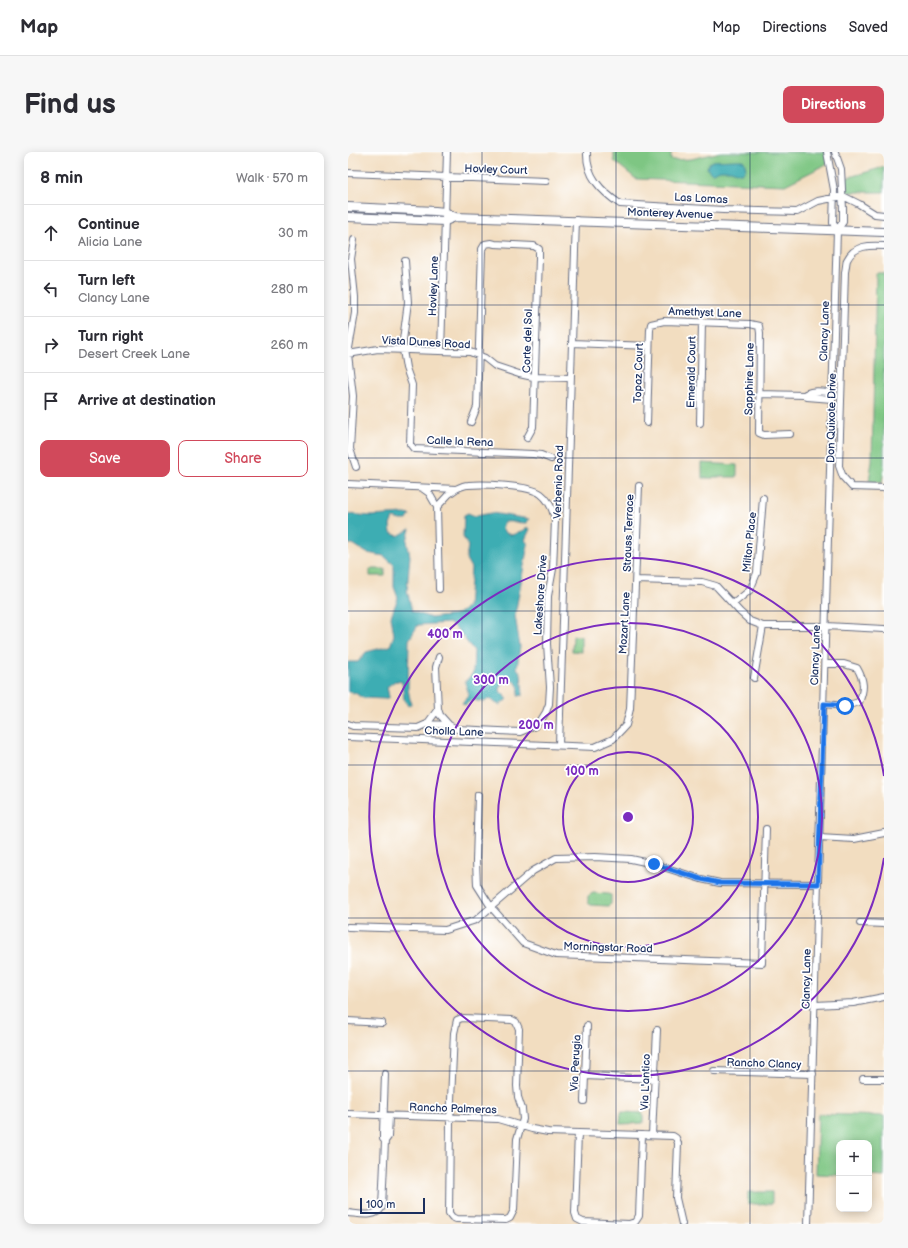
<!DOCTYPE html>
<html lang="en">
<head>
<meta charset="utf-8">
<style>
  :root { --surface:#fff; --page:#f7f7f7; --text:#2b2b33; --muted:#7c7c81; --line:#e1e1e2; --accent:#d1495b }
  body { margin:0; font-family:"Balsamiq Sans",sans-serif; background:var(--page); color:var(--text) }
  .controls { position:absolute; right:12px; bottom:12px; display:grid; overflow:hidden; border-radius:8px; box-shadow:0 2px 10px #0003 }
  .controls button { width:36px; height:36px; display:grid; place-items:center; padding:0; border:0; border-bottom:1px solid var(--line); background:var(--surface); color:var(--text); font:20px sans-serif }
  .scale { position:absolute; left:12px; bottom:10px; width:65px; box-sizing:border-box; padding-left:4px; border:2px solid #1b2f5e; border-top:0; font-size:11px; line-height:14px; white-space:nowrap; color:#1b2f5e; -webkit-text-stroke:3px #fff; paint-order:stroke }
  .stop { position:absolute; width:12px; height:12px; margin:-9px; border:3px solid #1a73e8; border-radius:50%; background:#fff }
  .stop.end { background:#1a73e8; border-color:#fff; box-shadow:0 1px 4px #0008 }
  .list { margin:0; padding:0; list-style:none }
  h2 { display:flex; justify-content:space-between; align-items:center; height:52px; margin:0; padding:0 16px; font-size:17px }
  h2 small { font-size:13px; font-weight:400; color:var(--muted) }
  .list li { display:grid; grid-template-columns:26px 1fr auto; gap:12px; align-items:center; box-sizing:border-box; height:56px; padding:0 16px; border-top:1px solid var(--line) }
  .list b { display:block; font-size:15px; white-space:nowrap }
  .list p { margin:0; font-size:13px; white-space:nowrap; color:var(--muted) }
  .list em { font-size:13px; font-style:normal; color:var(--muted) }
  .actions { display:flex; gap:8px; padding:12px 16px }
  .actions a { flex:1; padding:9px 0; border:1px solid var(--accent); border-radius:8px; text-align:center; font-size:14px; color:var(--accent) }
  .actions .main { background:var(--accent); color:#fff }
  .icon { flex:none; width:22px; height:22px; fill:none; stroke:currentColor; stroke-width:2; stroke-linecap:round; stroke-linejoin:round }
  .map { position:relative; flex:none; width:536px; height:1072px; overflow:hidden; border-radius:8px }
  header { display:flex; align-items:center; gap:24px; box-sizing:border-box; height:56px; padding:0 20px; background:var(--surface); border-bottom:1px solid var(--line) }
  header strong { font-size:19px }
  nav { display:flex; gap:22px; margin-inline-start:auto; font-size:14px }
  .intro { display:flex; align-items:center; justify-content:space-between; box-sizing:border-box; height:96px; padding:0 24px }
  h1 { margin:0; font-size:28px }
  .button { padding:10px 18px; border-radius:8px; background:var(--accent); color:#fff; font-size:14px; font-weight:700 }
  main { display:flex; gap:24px; padding:0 24px }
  aside { flex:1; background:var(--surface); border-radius:8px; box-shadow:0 2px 10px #0003 }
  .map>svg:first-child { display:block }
  .green { fill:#7ec683; stroke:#4c7a70 }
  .water { fill:#3cadb3; stroke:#2c6e88 }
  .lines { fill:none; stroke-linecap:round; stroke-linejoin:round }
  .minor-casing { stroke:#666c80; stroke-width:8 }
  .major-casing { stroke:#666c80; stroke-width:10 }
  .minor { stroke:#fff; stroke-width:6 }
  .major { stroke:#fff; stroke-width:8 }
  .route { stroke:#1a73e8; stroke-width:5 }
  .grid { fill:none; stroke:#1b2f5e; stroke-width:1; stroke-opacity:0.55 }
  .ring { fill:none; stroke:#7b2cbf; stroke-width:2 }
  .labels { text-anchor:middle; stroke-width:3.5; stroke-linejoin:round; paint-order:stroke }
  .street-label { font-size:11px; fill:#1b2f5e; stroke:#fff }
  .centre { fill:#7b2cbf; stroke:#fff; stroke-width:2 }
  .ring-label { font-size:12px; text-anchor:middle; font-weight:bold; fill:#7b2cbf; stroke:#fff; stroke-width:3.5; stroke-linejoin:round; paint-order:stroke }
</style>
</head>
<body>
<header>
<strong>Map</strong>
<nav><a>Map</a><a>Directions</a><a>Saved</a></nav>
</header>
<div class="intro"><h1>Find us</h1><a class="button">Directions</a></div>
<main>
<aside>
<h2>8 min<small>Walk · 570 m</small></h2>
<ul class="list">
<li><svg class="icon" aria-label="ahead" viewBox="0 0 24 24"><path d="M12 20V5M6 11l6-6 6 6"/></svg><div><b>Continue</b><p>Alicia Lane</p></div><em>30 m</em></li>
<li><svg class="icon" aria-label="left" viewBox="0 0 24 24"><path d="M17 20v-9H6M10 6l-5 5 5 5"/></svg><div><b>Turn left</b><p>Clancy Lane</p></div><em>280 m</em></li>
<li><svg class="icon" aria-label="right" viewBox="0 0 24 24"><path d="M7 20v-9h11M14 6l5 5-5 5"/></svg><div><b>Turn right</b><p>Desert Creek Lane</p></div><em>260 m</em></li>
<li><svg class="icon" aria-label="arrive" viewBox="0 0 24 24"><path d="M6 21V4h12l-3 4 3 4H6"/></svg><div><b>Arrive at destination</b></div></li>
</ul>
<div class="actions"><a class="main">Save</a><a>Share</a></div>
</aside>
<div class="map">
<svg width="536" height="1072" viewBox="0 0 536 1072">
  <rect width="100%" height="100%" fill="#fff"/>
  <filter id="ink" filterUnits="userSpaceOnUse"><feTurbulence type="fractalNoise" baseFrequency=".025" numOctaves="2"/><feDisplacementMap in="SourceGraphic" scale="8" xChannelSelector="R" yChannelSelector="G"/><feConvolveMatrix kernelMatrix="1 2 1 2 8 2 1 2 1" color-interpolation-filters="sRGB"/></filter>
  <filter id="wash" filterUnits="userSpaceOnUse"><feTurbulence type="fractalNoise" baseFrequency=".012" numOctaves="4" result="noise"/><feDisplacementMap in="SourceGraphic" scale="16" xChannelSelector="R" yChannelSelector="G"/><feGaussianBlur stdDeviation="0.9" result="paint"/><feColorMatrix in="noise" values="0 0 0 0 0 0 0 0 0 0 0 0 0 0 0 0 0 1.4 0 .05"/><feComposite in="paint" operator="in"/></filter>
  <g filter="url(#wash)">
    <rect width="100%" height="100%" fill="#f2ddc0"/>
    <path class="green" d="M266,0H323V8L343,7L373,0H477L481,11L437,33L288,27L266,9Z
      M536,15V40H498V26Z
      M528,121H536V316L534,331L521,329L524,309Z
      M354,311L389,313V325H365V326H354Z
      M22,417H37V424H22Z
      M225,484H233V500L224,499Z
      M245,741L260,742L263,743V752L260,754L243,753L240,751V744Z
      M274,960L295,961V971L273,972L272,971L273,962Z
      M470,962L536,964V1025L521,1024V991H491V1023L468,1022Z
      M400,1040H424V1052H400Z"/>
    <path class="water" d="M388,8H394L396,9L398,17L394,21H391L383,18H372L365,21L362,20L359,16L361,11L365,9Z
      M120,361L127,364L144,361L181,367L178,371C170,371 164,369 156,370L154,377L158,381L164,383L180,376L182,377L177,388L180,392L167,463L172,495L169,516L173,521L175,543L170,544L171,536L167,529L159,528L153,532L152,539L160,547L151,553L141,547L136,550L124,548L117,553L114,551L121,543L117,530L125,521L126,499L109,477L101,471L70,473L61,488L60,537L63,552L60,554L56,547L54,530L47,529L39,535L41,545L37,547L15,546L7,541L0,540V510H10L18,500L42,494L46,483L43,464L50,446L46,435V413L36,404L19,401L5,392H0V362L23,364L57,362L62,363L59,368H52L45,366L42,373L43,381L50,384L62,377L59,389L62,404L59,438L64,459L83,466L108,463L120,455L123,416L118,407L120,394L115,385L116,363Z"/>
  </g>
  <g filter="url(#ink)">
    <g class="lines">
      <g class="minor-casing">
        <path id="minor" d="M239,0C238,24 253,39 272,52L375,58L449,60L470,49L495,44L511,52L527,62L536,63
          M479,0L486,38L485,71L489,78
          M487,0L493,17L495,57V70L489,78
          M0,21L198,29
          M6,88L3,107L7,145V161L0,202L5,244L2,297L8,315
          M536,94C522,93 506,93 499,108C498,111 498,116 497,120L491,314L495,325L504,335L536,336
          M57,109L60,150L55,188V198L58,216L64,233L62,292L66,297L185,302L193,303L203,307
          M224,191L301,194
          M93,199L99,0
          M0,202L30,197L122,200L137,206L147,214L171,222L185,225L222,226
          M411,242L456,243L459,245L484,247
          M456,243C463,237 476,240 484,240
          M123,270L129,255L134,97L137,92L143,91L147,92L186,94L191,97V106L185,275L179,286
          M299,271L302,177L303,172L316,169L402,172L411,174L412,181L411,281L416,283L442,282
          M352,271L354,170
          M0,332L108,337C112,335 116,333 120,333C135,332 181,333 193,342C201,348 205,358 207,368L205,417L200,444L199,492L202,535L201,552L198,560L193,568L187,574L172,580L109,577L101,573L79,572L70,576L5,574L0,572
          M74,336L81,341L89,355L91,437
          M89,355L101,342L108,337
          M288,428L354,430L368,434L392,460L402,469L415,474H478L536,477
          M385,452L402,438L409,421L415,346
          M91,505L88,515L90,557L92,563L101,573
          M406,526L415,474
          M476,552L497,554L511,550C517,537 516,528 509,516L496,512H477
          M79,572L90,557
          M0,585L247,595L265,587L278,573L282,557L291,334
          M211,593L228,68
          M130,643L128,709L129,733L143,755L175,791L208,803L414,811L418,677
          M471,685L506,687L536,681
          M512,771L536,772
          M0,775L97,778L128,768L185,719L208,706L247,705L283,707L306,712L353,727L372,731L470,732
          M468,853L505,851L536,845
          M114,866L164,868L168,870L171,877L169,934L170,945L174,957L175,967L169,987L166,1058L162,1066L158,1068L108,1067L104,1065L101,1061L102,970L106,881L109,868Z
          M0,869L34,871
          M366,919L465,922
          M37,922L35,981V987L37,989L40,985L41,964
          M237,924L307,927
          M515,927H536
          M236,949L239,874
          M0,962L150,967L184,977L200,980L325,984L328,986L330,991L328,1046L334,1072
          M230,981L227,1061L229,1067L235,1070L281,1072L287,1070L291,1064L294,983
          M304,983L309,878
          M0,1061C12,1062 28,1066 34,1055L37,989
          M460,1072L489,78"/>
      </g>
      <g class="major-casing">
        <path id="major" d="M0,55L87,59L97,60L107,65L536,80
          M0,65L97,69L107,65"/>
      </g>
      <use href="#minor" class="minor"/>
      <use href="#major" class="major"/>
    </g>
  </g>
  <g class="lines" filter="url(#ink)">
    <path class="route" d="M306,712L353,727L372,731L470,732L476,552L497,554"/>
  </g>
  <path class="grid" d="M134,0V1072M268,0V1072M402,0V1072M0,153H536M0,306H536M0,459H536M0,613H536M0,766H536M0,919H536"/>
  <g class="ring">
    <circle cx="280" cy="665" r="65"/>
    <circle cx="280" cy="665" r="130"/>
    <circle cx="280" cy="665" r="194"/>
    <path d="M536 706A259 259 0 1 1 536 624"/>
  </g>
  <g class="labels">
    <g class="street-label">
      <text transform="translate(148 17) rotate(2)" y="4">Hovley Court</text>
      <text transform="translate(353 46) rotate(3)" y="4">Las Lomas</text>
      <text transform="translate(322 61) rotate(2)" y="4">Monterey Avenue</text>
      <text transform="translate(85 134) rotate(-88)" y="4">Hovley Lane</text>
      <text transform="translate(357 160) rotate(2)" y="4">Amethyst Lane</text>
      <text transform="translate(476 179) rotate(-88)" y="4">Clancy Lane</text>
      <text transform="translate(179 189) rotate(-88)" y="4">Corte del Sol</text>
      <text transform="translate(78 190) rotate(3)" y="4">Vista Dunes Road</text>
      <text transform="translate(343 220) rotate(-89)" y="4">Emerald Court</text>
      <text transform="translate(290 221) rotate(-88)" y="4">Topaz Court</text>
      <text transform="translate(401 227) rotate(-89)" y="4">Sapphire Lane</text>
      <text transform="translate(483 266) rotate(-89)" y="4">Don Quixote Drive</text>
      <text transform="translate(112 289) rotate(2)" y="4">Calle la Rena</text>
      <text transform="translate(210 330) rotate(-88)" y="4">Verbenia Road</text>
      <text transform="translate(280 381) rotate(-88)" y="4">Strauss Terrace</text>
      <text transform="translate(401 390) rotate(-84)" y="4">Milton Place</text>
      <text transform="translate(192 443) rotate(-86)" y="4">Lakeshore Drive</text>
      <text transform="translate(276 471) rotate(-87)" y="4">Mozart Lane</text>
      <text transform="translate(467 503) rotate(-88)" y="4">Clancy Lane</text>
      <text transform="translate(106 579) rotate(2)" y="4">Cholla Lane</text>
      <text transform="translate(260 795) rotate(2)" y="4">Morningstar Road</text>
      <text transform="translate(458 827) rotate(-89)" y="4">Clancy Lane</text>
      <text transform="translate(227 911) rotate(-87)" y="4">Via Perugia</text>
      <text transform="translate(416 911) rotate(2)" y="4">Rancho Clancy</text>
      <text transform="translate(297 930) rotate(-88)" y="4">Via L'antico</text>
      <text transform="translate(105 956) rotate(2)" y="4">Rancho Palmeras</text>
    </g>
  </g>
  <circle cx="280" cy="665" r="6" class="centre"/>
  <g class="ring-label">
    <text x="97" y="486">400 m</text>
    <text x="143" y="532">300 m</text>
    <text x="188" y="577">200 m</text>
    <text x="234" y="623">100 m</text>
  </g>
</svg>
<div class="controls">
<button>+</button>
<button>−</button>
</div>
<div class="scale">100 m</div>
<div class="stop" style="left:497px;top:554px"></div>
<div class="stop end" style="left:306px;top:712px"></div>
</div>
</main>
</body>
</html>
